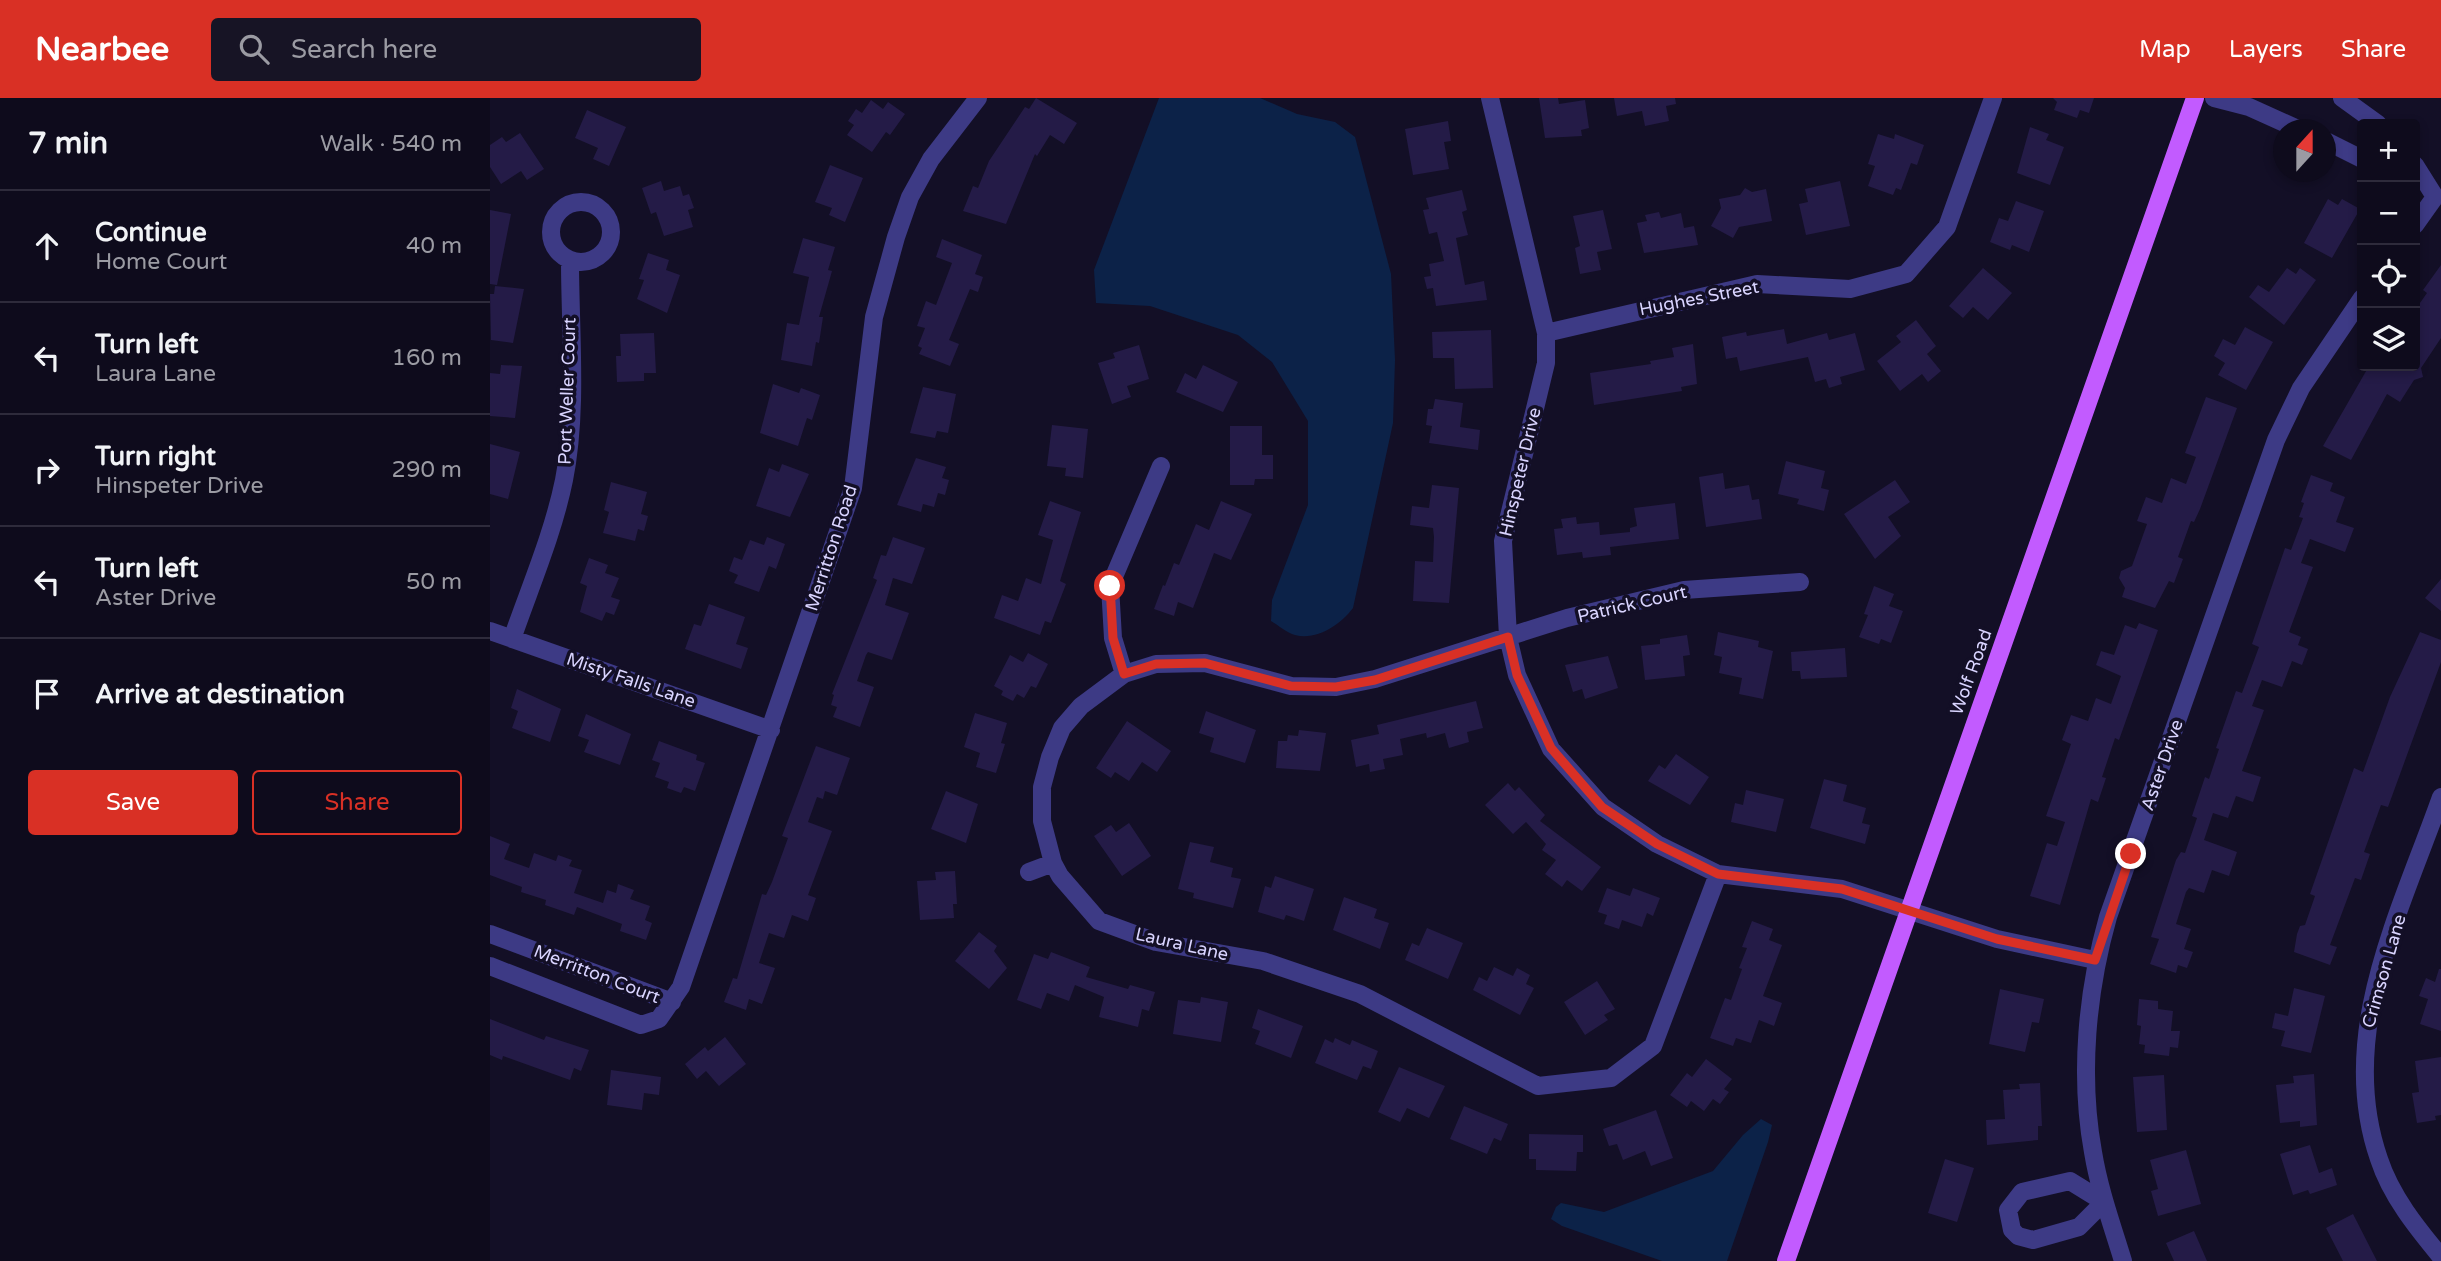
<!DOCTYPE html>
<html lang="en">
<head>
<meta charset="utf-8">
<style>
  :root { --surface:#0e0b1c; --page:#171425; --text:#f1f3f6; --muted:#9b9ba3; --line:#2e2b3b; --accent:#d93025 }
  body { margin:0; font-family:"Varela Round",sans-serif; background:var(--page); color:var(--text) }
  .controls { position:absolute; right:21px; top:21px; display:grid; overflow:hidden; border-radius:7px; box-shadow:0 4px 10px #0003 }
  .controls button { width:63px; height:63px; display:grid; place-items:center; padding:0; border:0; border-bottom:2px solid var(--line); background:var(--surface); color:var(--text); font:35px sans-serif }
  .compass { position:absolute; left:1783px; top:21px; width:63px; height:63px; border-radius:50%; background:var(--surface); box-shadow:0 4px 10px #0003; rotate:21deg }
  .stop { position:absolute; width:21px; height:21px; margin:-16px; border:5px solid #d93025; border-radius:50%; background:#fff }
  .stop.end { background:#d93025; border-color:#fff; box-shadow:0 2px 7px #0008 }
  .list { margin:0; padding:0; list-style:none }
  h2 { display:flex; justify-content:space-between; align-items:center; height:91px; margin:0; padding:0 28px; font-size:30px }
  h2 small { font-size:23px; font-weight:400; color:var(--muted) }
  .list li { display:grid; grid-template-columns:46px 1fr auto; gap:21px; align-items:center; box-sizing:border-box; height:112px; padding:0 28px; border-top:2px solid var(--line) }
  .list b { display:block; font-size:26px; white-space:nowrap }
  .list p { margin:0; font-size:23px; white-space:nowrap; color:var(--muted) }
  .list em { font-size:23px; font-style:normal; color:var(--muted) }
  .actions { display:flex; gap:14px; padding:21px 28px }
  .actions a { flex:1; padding:16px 0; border:2px solid var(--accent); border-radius:7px; text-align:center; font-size:24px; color:var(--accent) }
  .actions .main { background:var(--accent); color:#fff }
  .icon { flex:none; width:38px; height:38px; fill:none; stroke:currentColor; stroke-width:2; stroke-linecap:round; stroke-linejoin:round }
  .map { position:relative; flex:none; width:1951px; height:1163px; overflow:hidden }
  header { display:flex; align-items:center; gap:42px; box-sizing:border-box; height:98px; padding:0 35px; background:var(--accent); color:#fff }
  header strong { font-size:33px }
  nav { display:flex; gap:38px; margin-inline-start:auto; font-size:24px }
  .search { width:490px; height:63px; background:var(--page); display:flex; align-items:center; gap:18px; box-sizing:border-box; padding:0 24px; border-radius:7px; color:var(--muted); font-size:26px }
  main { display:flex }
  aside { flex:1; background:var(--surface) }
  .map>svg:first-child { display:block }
  .water { fill:#0c2248 }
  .building { fill:#241b47 }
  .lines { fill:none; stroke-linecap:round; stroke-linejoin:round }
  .minor { stroke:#3d3a85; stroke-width:18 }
  .major { stroke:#c25bff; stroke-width:18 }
  .route { stroke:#d93025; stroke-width:9 }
  .labels { text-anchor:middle; stroke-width:7; stroke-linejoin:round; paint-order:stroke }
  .street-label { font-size:18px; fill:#d9d4ff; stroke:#130f26 }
</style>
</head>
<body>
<header>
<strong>Nearbee</strong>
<div class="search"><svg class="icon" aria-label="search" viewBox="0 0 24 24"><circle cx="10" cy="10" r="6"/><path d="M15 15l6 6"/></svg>Search here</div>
<nav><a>Map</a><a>Layers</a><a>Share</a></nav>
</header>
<main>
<aside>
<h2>7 min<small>Walk · 540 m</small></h2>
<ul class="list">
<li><svg class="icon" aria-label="ahead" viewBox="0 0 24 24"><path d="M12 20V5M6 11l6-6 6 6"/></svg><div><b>Continue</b><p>Home Court</p></div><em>40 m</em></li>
<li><svg class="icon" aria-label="left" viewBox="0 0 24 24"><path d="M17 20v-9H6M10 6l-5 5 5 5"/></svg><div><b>Turn left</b><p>Laura Lane</p></div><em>160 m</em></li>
<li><svg class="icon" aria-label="right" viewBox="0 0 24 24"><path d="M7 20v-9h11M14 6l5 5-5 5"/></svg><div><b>Turn right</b><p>Hinspeter Drive</p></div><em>290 m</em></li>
<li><svg class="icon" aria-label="left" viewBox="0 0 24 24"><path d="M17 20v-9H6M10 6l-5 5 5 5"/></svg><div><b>Turn left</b><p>Aster Drive</p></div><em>50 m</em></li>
<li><svg class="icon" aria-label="arrive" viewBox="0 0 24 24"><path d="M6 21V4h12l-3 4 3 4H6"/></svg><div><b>Arrive at destination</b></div></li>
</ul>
<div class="actions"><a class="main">Save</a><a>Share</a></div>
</aside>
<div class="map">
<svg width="1951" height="1163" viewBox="0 0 1951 1163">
  <rect width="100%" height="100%" fill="#130f26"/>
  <path class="water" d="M669,0H770L807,16L845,24L865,39L901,176L905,262L903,325L863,510C851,526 827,543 805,537C797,535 788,527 781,523L782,502L818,407V323L782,264L748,237L660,208L606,205L604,172Z
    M1271,1021L1282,1027L1278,1044L1237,1163H1172L1072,1128L1061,1121L1066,1109L1071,1105L1114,1114L1223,1073L1253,1037Z"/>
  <path class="building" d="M546,0L587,25L574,46L560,37L547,58L545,56L516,126L473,113L483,88L488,90L499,63L535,9L539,11Z
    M1049,0H1068L1069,6L1095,2L1099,30L1091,32L1092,38L1055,40Z
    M1124,0H1185L1186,6L1176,8L1179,23L1155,28L1152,13L1127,18Z
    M1563,0H1604L1599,15L1590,12L1587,20L1564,12L1567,4Z
    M381,2L393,11L398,4L415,16L400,37L396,34L382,54L357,37L364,27L358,23L366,11L372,15Z
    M97,12L136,29L119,68L103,61L108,50L85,40Z
    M958,23L961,43L954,44L959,71L923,77L915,31Z
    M1540,29L1559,36L1556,42L1574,49L1560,87L1527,75Z
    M30,35L54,71L37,82L31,73L11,86L0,69V47L12,39L16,44Z
    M1388,36L1404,41L1405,36L1434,47L1427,67L1421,65L1411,92L1406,90L1403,97L1378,88L1385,68L1378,66Z
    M340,67L373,80L355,124L339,117L342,110L325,104Z
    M171,83L174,93L190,88L193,98L199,96L204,110L198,112L203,129L174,138L166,114L161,116L152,90Z
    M1350,83L1360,128L1316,137L1309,106L1318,104L1315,91Z
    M1255,90L1262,94L1276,91L1282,123L1249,129L1243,140L1221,128L1231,110L1229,101L1250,97Z
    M972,92L977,112L972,114L978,137L966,140L975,187L994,183L997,202L946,208L943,190L937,191L934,179L941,178L939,166L954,163L947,134L939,136L933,112L939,111L936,100Z
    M1838,101L1848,107L1852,101L1870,111L1842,160L1814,145Z
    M1526,103L1554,113L1539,154L1522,147L1520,152L1500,144L1509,120L1518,123Z
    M0,112L21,116L7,187L0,186Z
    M1113,112L1122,151L1107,154L1111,172L1090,176L1085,150L1090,148L1083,118Z
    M1169,114L1171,120L1191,115L1194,130L1204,128L1208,147L1154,155L1147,125L1157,123L1155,117Z
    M313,140L345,149L338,172L342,173L329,219H333L329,245L326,244L322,268L291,262L297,225L309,227L319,179L303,175Z
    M452,141L492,157L485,176L493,179L488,194L480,191L459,242L469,246L460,268L429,256L432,250L428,248L435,230L427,228L436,203L446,207L462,165L446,159Z
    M158,155L179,162L176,172L190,177L177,215L147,201L154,182L149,181Z
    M1951,167V240L1931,270L1933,279L1924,282L1910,304L1897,296L1861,362L1833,348L1879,268H1925V212L1937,195L1933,192Z
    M1493,170L1522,195L1498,222L1483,209L1473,220L1459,208Z
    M1797,170L1806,176L1810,170L1826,182L1794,227L1759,199L1768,187L1779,194Z
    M5,188L34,191L23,245L1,242L0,196H4Z
    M1426,222L1446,248L1437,256L1451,273L1438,284L1432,276L1410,293L1387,263L1411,244L1406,238Z
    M1755,229L1783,244L1756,292L1728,277L1735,265L1724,258L1733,241L1745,247Z
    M1294,231L1297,246L1337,235L1339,242L1365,235L1375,272L1350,279L1352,286L1339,290L1336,281L1325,284L1318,259L1250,273L1247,259L1236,261L1232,239L1256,234L1257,238Z
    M1001,232L1003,290L965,291L964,260H943L942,234Z
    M164,235L166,275H154V283L127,284L126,258H131L130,236Z
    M1203,246L1207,286L1191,289L1192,293L1104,307L1100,275L1161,266L1160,263L1184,259L1182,250Z
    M649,247L659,281L637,288L641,299L622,306L608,265L625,260L623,255Z
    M11,267L32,268L25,320L0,318V275L10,276Z
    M713,267L748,284L733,314L686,294L695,275L706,281Z
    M283,286L309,295L311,290L330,297L322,322L317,320L308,348L270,335Z
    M433,289L466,296L458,335L447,333L445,340L420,335Z
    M1716,299L1747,310L1710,411L1704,424L1701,423L1688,459L1693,461L1684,485L1679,483L1665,510L1632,499L1635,490L1629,480L1631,473L1642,468L1657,426L1647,423L1656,399L1672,405L1681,380L1696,386L1706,359L1695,355Z
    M945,301L973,305L970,329L990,332L988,352L939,345L942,328L936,327L938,311H943Z
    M562,327L598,331L593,380L575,378L576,370L557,368Z
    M740,328H772V357H783V381H765L764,387H740Z
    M0,346L30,354L18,401L0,396Z
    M426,360L456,369L452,380L459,382L455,397L448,395L444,409L433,406L431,414L407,407Z
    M1296,363L1335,373L1331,390L1339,392L1334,413L1307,406L1309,401L1288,396Z
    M292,366L319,376L300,419L266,408L279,370L289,374Z
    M1233,375L1235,391L1259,387L1262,402L1269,401L1272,421L1216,429L1209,379Z
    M1821,377L1843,385L1840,393L1855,399L1846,424L1864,430L1855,454L1820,441L1811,465L1823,469L1799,534L1811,539L1808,547L1818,551L1812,567L1802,563L1792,589L1772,582L1762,608L1774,612L1752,673L1771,679L1763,704L1746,698L1738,720L1723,715L1714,742L1747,754L1739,778L1722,772L1714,795L1699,790L1696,794L1686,826L1701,831L1694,851L1703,854L1697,870L1688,867L1686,875L1660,866L1669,841L1661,839L1686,762L1691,754L1695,755L1707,720L1702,718L1715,679L1719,681L1729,651L1726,650L1746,593L1752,595L1769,549L1762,546L1795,450L1801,452L1813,420L1809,419L1814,405L1811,404Z
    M1405,382L1420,404L1398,419L1411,438L1385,461L1354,416Z
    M121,384L157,394L151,416L158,418L154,433L148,431L145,443L113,435L119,414L114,412Z
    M942,387L969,390L959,505L923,503L925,463L943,464L944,439L943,430L920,427L922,408L939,410Z
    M560,403L591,414L570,483L576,486L561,525L555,523L550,537L504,520L512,497L528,503L536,480L551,486L563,442L548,437Z
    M731,403L762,416L741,462L724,455L703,510L688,504L684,518L664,511L673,487L675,488L684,465L689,467L706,426L719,432Z
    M1185,405L1189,441L1120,449L1121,457L1093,460L1092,454L1067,457L1064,431L1073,430L1071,421L1086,419L1087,426L1109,424L1110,437L1140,434V430L1147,428L1144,410Z
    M277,439L295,446L286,471L279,468L269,494L244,485L248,477L239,473L244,459L252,462L260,442L274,447Z
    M403,439L435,450L422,486L403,480L395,507L419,515L402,562L378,554L376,557L367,583L384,589L370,629L343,619L347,609L341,607L344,597L342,596L387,482L383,480L391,457L396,458Z
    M99,460L118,467L115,475L129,480L121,499L130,502L124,517L116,514L112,523L90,514L97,488L90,485Z
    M1951,481V513L1935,500Z
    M1384,488L1404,496L1399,508L1413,513L1401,545L1391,541L1389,546L1369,539L1378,517L1374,516Z
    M219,506L255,519L246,546L258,550L251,571L195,551L204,526L211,528Z
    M1649,525L1668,532L1629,642L1625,640L1612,679L1616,680L1608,704L1601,701L1570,807L1540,798L1557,745L1567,748L1575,724L1556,718L1581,646L1572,642L1581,617L1598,623L1606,600L1621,606L1631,578L1606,567L1611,553L1624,557L1635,527L1646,531Z
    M1228,534L1269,543L1268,549L1283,553L1273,601L1249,596L1252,580L1229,575L1232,559L1224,557Z
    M1930,534L1951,542V564L1898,709L1891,707L1874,754L1880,756L1871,782L1865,780L1840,847L1847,849L1840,867L1804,854L1807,836L1810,828L1815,827L1825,798L1820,796L1864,670L1873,674L1900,599Z
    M1197,537L1200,557L1193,558L1195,578L1155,582L1151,548L1170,546V541Z
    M1355,550L1357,579L1311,581L1310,573H1302L1301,554Z
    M538,555L558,566L546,590L541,588L534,600L527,596L523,603L511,597L513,593L504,588L520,557L533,564Z
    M1118,558L1128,590L1095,601L1092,591L1083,594L1075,567Z
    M27,591L71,611L60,644L22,630L28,613L21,610Z
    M986,603L993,630L977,634L979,644L959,650L955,635L937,640L936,635L910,641L913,657L893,661L895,671L880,674L879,666L866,669L861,642L889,636L887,627Z
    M716,613L766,632L755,665L720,654L724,640L709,635Z
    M485,615L517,625L511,645L515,646L506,675L486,669L490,655L474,649Z
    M96,616L141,636L130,667L94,654L99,642L88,638Z
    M637,623L681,653L667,674L652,664L639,683L625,674L621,680L606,670Z
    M809,632L836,635L830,673L786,670L788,643H797L798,637L808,638Z
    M169,643L207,657L206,662L215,665L205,693L194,689L191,695L177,690L179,684L165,679L170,665L162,662Z
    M326,648L360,660L347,697L335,693L333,701L327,699L318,724L342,733L318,797L326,800L318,823L302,817L294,840L279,835L269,865L285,870L272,906L259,901L256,912L234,904L243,880L247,881L272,796L276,797L282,784L298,740L292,738Z
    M1186,656L1219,679L1200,707L1158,683L1169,667L1175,671Z
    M1334,681L1357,687L1353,703L1376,710L1372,725L1380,727L1375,746L1320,730Z
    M1018,685L1025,693L1029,689L1055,717L1050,723L1111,769L1092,793L1077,782L1072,789L1055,776L1066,762L1052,752L1056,746L1036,724L1023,736L995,707Z
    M1256,692L1294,701L1286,734L1241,724L1245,705L1253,707Z
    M456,693L488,706L476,745L441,731Z
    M639,725L661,758L632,778L604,738L621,727L626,734Z
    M0,738L20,746L14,761L39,770L44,755L66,763L68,757L82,762L79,768L92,772L84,795L113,805L117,792L126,795L128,786L144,792L140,801L160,808L155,822L162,825L156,842L130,833L132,826L87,809L84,817L55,807L56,802L31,794L32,789L0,777Z
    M700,744L724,749L720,764L743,770L741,779L751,781L743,810L703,800L704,795L688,791Z
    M465,773L467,806H463L464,820L430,822L427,783L446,782L445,774Z
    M785,778L824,791L814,823L796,817L794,822L768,814L775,788L781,790Z
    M1117,790L1140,798L1143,790L1170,800L1163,818L1157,815L1152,829L1132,822L1129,831L1114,826L1117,817L1108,814Z
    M854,799L887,811L884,820L899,825L890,851L843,832Z
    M1262,823L1283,831L1279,842L1292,847L1273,898L1292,905L1284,928L1269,922L1261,945L1246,940L1243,948L1220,940L1235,900L1241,902L1252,871L1249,870L1257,850L1252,849Z
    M937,830L973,845L958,881L915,862L922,845L929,848Z
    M489,834L507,848L504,853L517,870L499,891L465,863Z
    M561,854L600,869L596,879L638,891L640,887L665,894L659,913L652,911L648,929L609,919L614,899L585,887L579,903L557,895L551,911L527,902L544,856L558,861Z
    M1004,869L1023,878L1027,870L1040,877L1036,886L1044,890L1030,917L983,892L989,879L997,883Z
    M1949,871H1951V933L1930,926L1938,901L1929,898L1936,880L1945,884Z
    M1107,883L1125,911L1114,917L1118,922L1095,937L1074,904Z
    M1804,890L1835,898L1821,955L1791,948L1795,933L1782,930L1785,915L1798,918Z
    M1510,891L1554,901L1549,925L1542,924L1535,954L1499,946Z
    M711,899L738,904L731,944L683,936L688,902L710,905Z
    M1649,901L1668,903V911L1683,913L1681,933H1690L1688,950L1680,949L1679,958L1654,955L1655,947L1649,946L1651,928L1647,927Z
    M768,911L813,928L801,960L765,946L770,933L762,930Z
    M0,921L54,942L56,938L99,952L91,973L84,970L80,982L13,958L12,962L0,957Z
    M235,939L256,966L229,988L216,973L207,981L195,966L215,949L218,953Z
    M845,940L860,947L862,942L888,953L881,971L873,968L867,982L825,965L835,941L843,945Z
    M1951,959V1017L1945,1018L1946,1022L1927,1025L1922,995L1929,994L1925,963Z
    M1216,961L1242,981L1234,991L1239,994L1230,1006L1223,1001L1214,1013L1201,1003L1197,1009L1180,997L1197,975L1202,979Z
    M909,969L955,988L939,1020L917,1010L910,1024L888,1014Z
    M121,972L171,979L169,997L154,995L152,1012L117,1007Z
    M1824,976L1827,1027L1810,1029V1023L1790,1025L1786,987L1804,985L1803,978Z
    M1674,977L1677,1032L1647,1034L1643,979Z
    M1550,985L1552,1028H1548V1042L1497,1047L1496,1022L1515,1021L1513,992L1530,991L1529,986Z
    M974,1008L1018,1026L1011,1043L1004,1040L997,1056L960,1041Z
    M1166,1012L1183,1060L1161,1068L1155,1053L1133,1062L1127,1046L1119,1048L1113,1031Z
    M1039,1036L1093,1037V1054H1087L1086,1073L1046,1072V1061H1039Z
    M1820,1047L1829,1075L1842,1070L1847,1087L1820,1096L1818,1092L1803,1097L1790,1056Z
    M1696,1052L1711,1106L1668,1118L1661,1093L1668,1091L1660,1062Z
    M1455,1061L1484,1070L1467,1124L1438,1115Z
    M1863,1116L1887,1163H1853L1836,1130Z
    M1704,1133L1717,1163H1684L1676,1145Z"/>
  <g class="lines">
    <path class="minor" d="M1000,0L1056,235V265L1013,443L1018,539L1027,577L1061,651L1113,709L1167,746L1228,776L1352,791L1507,841L1605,862
      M1724,0L1759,9L1810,32
      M1852,0L1888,26
      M1836,43L1872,61
      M1925,67L1945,99
      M61 134a30 30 0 1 1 60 0a30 30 0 1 1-60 0Z
      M1925,127L1945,99
      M1056,235L1267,186L1360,191L1416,176L1457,129L1503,0
      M0,533L281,632
      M22,541C40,489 63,436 74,382C88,312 80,234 80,163
      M634,576L623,540L620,488L671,368
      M1951,699C1910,815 1846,937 1889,1061C1901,1098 1927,1130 1951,1159
      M539,774L563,765
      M1228,776L1163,948L1121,980L1048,988L870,896L773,863L666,844L609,823L570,778L563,765L552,723V689L560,659L572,630L591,608L634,576L666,566L715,565L801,588L846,589L885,581L1077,520L1194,492L1310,484
      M0,836L182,904
      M0,868L151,927L169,921L191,889L363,390L384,219L406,139L420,99L441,61L488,0
      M1580,1083L1614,1104L1589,1129L1543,1142L1528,1138L1522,1132L1518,1112L1532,1094Z
      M1633,1163C1622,1127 1609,1091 1603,1054C1589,977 1597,893 1618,819L1786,342L1811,290L1872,200"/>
    <path class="major" d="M1296,1163L1705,0"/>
  </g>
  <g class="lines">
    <path class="route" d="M620,488L623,540L634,576L666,566L715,565L801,588L846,589L885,582L1018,539L1027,577L1061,650L1112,709L1167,746L1228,776L1352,791L1507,841L1605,862L1641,756"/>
  </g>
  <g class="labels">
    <g class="street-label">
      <text transform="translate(1209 200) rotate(-11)" y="6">Hughes Street</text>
      <text transform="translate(77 293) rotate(-88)" y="6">Port Weller Court</text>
      <text transform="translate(1030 374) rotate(-77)" y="6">Hinspeter Drive</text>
      <text transform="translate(341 450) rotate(-72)" y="6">Merritton Road</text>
      <text transform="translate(1142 506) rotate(-13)" y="6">Patrick Court</text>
      <text transform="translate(1481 574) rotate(-70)" y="6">Wolf Road</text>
      <text transform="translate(141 582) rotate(19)" y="6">Misty Falls Lane</text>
      <text transform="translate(1672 667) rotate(-71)" y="6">Aster Drive</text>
      <text transform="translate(692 846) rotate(13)" y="6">Laura Lane</text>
      <text transform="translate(1894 873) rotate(-74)" y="6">Crimson Lane</text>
      <text transform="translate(107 876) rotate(21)" y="6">Merritton Court</text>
    </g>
  </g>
</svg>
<div class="controls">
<button>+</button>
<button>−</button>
<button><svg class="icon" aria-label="locate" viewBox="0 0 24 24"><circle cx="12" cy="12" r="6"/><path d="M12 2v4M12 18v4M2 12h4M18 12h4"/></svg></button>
<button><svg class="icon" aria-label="layers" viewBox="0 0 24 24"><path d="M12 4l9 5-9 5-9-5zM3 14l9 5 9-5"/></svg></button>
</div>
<svg class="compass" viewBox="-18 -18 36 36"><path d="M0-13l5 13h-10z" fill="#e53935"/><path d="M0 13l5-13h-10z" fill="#9b9ba3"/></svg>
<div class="stop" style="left:620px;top:488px"></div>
<div class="stop end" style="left:1641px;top:756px"></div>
</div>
</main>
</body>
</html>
